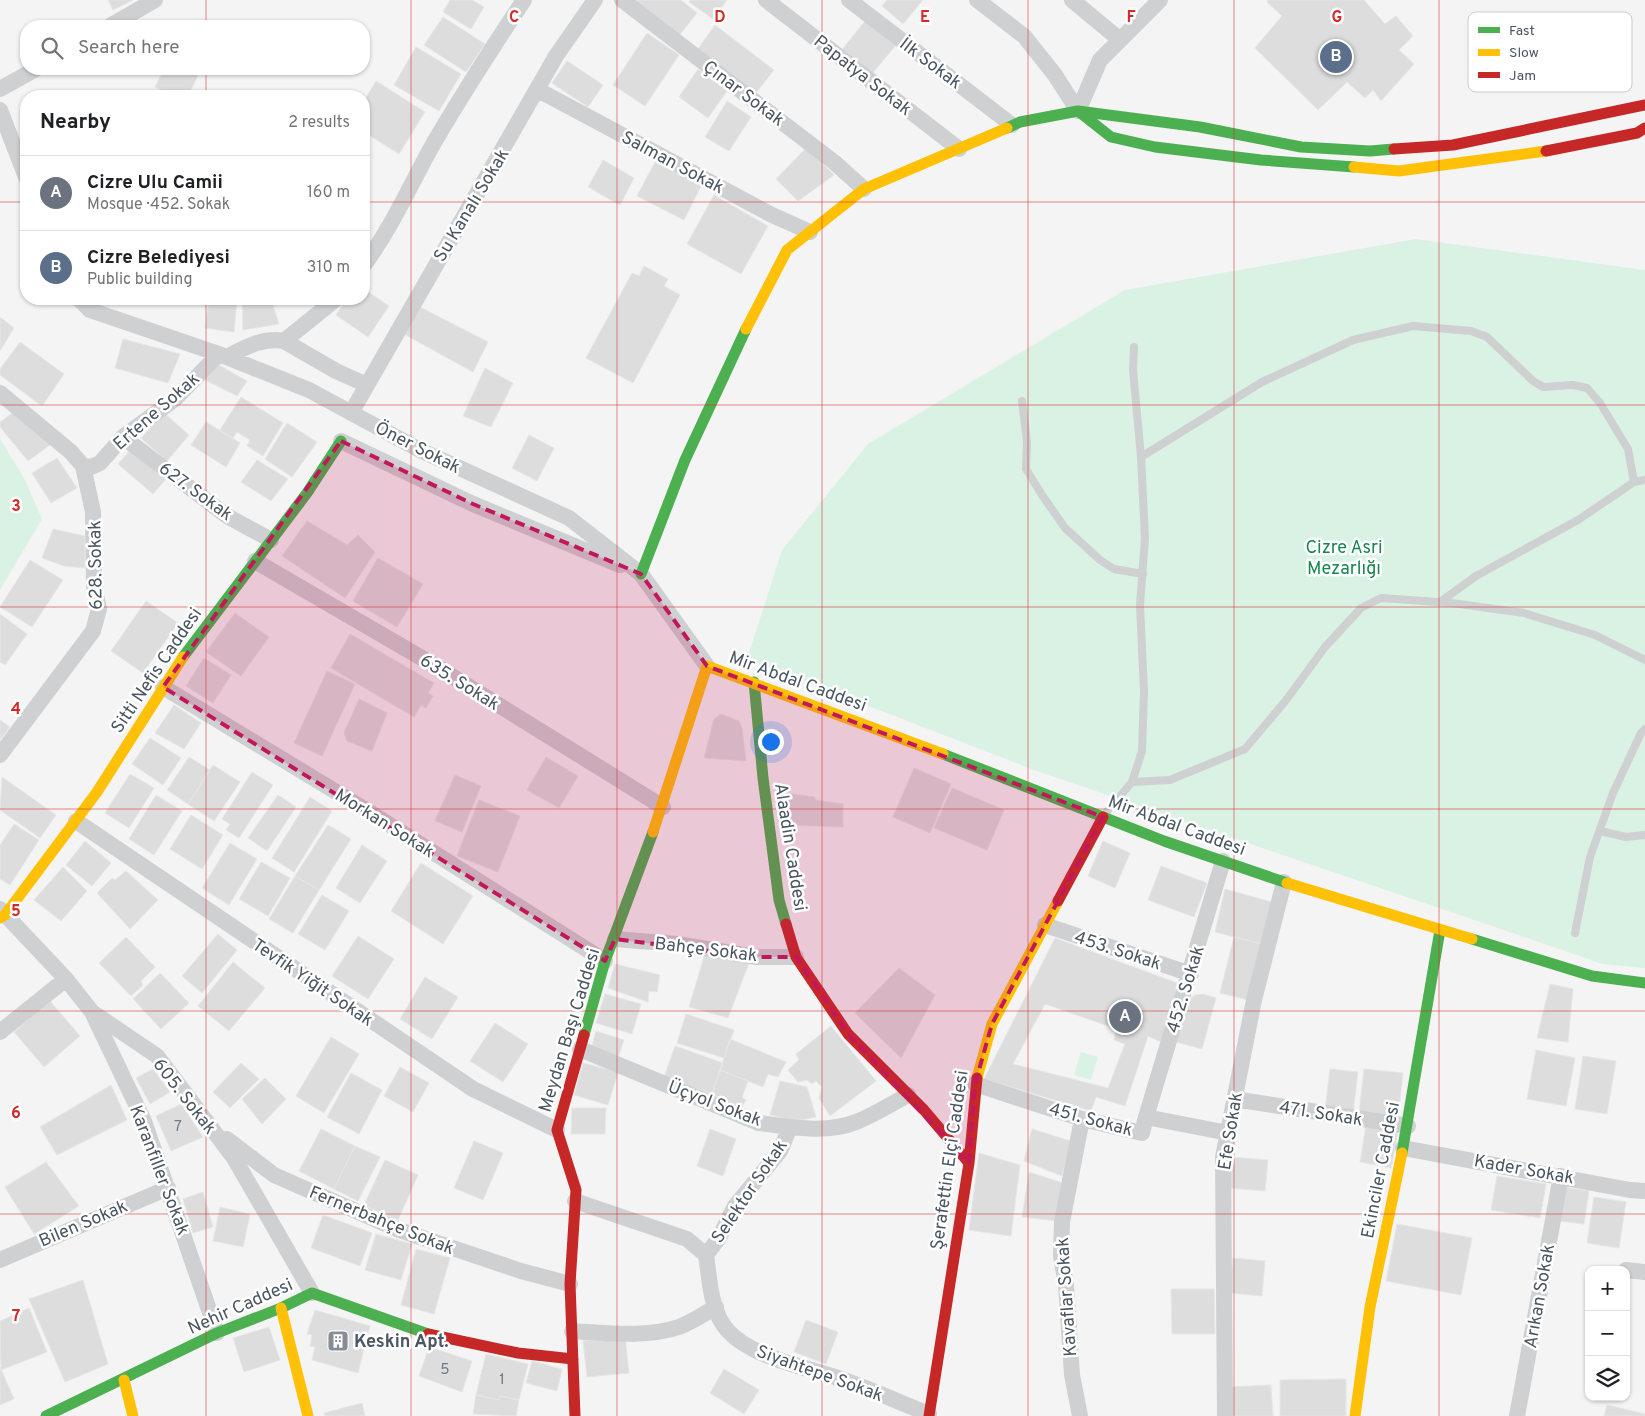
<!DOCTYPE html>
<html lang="en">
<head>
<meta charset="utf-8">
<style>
  :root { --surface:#fff; --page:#f2f2f2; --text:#202124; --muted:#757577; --line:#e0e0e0; --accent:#b45309 }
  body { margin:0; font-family:Overpass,sans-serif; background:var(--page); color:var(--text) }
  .controls { position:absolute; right:15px; bottom:15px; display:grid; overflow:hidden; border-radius:10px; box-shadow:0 1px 4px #0004 }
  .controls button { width:45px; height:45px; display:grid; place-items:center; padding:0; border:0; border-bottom:1px solid var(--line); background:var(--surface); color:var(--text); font:25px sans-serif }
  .you { position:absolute; left:770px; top:741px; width:18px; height:18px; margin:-12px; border:4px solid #fff; border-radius:50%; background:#1a73e8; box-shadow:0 0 0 8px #1a73e833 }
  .badge { display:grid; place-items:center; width:32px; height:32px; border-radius:50%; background:var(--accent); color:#fff; font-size:16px; font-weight:700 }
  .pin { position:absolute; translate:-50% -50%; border:2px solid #fff; box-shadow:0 1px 5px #0006 }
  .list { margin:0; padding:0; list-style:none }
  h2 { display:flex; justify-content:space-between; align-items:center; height:65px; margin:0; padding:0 20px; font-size:21px }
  h2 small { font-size:16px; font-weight:400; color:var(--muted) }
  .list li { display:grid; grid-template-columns:32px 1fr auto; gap:15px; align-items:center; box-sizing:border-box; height:75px; padding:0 20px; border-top:1px solid var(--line) }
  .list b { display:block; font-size:19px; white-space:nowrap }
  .list p { margin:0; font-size:16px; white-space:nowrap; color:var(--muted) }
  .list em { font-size:16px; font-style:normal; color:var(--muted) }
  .icon { flex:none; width:28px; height:28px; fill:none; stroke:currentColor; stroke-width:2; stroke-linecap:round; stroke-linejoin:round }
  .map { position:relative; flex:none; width:1645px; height:1416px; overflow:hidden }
  .search { position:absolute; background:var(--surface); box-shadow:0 1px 4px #0004; left:20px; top:20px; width:350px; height:55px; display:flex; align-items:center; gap:12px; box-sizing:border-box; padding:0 18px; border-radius:20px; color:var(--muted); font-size:19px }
  .panel { position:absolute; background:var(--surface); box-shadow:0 1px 4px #0004; left:20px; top:90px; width:350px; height:215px; border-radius:20px }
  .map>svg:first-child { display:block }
  .green { fill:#d9f2e3 }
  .building { fill:#ddddde; stroke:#e5e6e7; fill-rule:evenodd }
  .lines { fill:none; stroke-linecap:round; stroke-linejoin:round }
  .lane { stroke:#ced0d2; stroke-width:8 }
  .street { stroke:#ced0d2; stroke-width:16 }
  .fast { stroke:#4caf50; stroke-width:11 }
  .slow { stroke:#ffc107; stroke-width:11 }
  .jam { stroke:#c62828; stroke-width:11 }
  .marked { fill:#c2185b; fill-opacity:0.2; stroke:#c2185b; stroke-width:4; stroke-dasharray:10 6; stroke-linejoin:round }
  .grid { fill:none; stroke:#d62828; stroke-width:1; stroke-opacity:0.55 }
  .labels { text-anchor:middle; stroke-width:5; stroke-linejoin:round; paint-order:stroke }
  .number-label { font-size:15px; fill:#707881 }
  .street-label { font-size:18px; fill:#4a5661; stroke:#fff }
  .park-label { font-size:18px; fill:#17864f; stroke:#fff }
  .poi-label { font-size:18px; font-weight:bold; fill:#4a5661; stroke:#fff; text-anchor:start }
  .key { fill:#fff; stroke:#c9ccd0; stroke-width:1 }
  .key-label { font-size:14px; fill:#4a5661 }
  .grid-label { font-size:16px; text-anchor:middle; font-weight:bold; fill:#d62828; stroke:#fff; stroke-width:5; stroke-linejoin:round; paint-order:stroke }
</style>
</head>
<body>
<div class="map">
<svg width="1645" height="1416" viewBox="0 0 1645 1416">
  <rect width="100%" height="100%" fill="#f4f4f4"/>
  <path class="green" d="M1416,239L1645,270V968L1603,964L1034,770L747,659L782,550L868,444L1125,290Z
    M0,439L24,478L42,519L0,590Z
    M1081,1052L1098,1057L1091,1080L1074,1075Z"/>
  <path class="building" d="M108,0H133L113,10Z
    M450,0H472L484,7L471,29L443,12Z
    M631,0H681L697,13L678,37Z
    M690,0H727L713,19L689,2Z
    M887,0H923L903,24L882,6Z
    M1268,0H1364L1385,24L1396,16L1413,36L1399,50L1414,64L1381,101L1373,90L1365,98L1347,82L1318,110L1255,48L1282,16L1267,2Z
    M443,17L485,44L466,72L424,45Z
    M865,21L896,45L871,75L841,51Z
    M715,25L774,70L756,93L698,49Z
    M647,33L679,55L645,106L613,85Z
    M416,47L461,74L439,111L394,85Z
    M567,61L603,85L588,107L552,83Z
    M164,69H201L188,96H173L155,87Z
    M698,69L727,91L708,118L679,97Z
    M376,81L425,112L399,154L364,132V101Z
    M727,101L751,117L729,151L705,137Z
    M807,147L834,175L798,201L776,179Z
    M603,160L634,178L620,205L588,187Z
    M655,162L701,186L684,220L637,196Z
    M714,195L768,226L741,274L687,244Z
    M644,266L668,279L664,286L680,295L633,383L586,358L632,273L639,276Z
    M364,289L389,306L368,337L336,315L347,299H364Z
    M209,299H237L234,332L205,328Z
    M242,299H271L279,324L243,330Z
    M420,307L488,342L473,372L404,334Z
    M0,317L14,328L0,351Z
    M123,339L180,354L168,383L115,368Z
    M20,342L64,374L42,406L0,375V369Z
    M219,365L247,381L237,396L205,380Z
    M485,368L513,383L491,427L463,416Z
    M241,397L283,423L263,456L247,446L250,440L237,432L233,438L220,430Z
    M14,412L54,442L28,461L0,427V422Z
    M164,413L189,435L167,461L141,438Z
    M206,422L240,443L226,467L191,445Z
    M287,423L317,442L292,477L265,459Z
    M529,435L554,448L537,481L512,468Z
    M131,449L166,479L153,494L118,464Z
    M57,458L77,488L51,503L32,473Z
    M257,460L288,479L271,501L241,482Z
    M307,521L347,545L358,535L375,552L345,598L282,556Z
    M53,529L85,536V568L64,566L42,558Z
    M378,558L423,584L397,627L353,601Z
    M30,560L63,580L32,627L0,607Z
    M146,601L178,623L143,673L111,651Z
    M235,613L269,637L241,676L206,652Z
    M0,614L27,634L5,665L0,662Z
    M350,634L434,683L428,693L433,696L426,708L421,705L414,717L331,668Z
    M204,658L231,675L213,703L186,686Z
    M327,671L355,684L322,756L294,743Z
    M359,699L387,713L372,751L347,741L344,733Z
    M174,705L201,723L184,749L155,733Z
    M721,714L739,721L742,728L746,761L704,758L714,719Z
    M0,720L10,727L0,740Z
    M150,738L181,758L163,785L132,764Z
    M189,757L210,770L188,804L167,790Z
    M546,757L578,776L559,808L527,790Z
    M213,765L240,782L214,821L188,804Z
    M914,768L951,784L930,833L893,817Z
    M252,772L273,785L239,838L226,830L230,824L222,819Z
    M130,774L154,788L129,828L105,813Z
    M455,775L481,786L462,832L435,821Z
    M2,777L56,815L40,838L0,810Z
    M952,788L1004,810L987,850L934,828Z
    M785,793L814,797L816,800L843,804V827L785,825Z
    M156,795L182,811L154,855L129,839Z
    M278,795L296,807L267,851L248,838Z
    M310,797L332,811L294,872L272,858Z
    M479,800L520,816L498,872L457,856Z
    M191,815L223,835L202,869L170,849Z
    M14,824L39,840L10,885L0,879V845Z
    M328,825L351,839L319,890L295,876Z
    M85,841L111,863L92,886L66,865Z
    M1103,841L1130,853L1115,888L1088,876Z
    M230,843L257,859L229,905L202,888Z
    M362,845L387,861L360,903L336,888Z
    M261,862L290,878L268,916L239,899Z
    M421,863L473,896L443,944L391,911Z
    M1161,866L1207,883L1194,917L1148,900Z
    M63,867L87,891L61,921L34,900Z
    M126,871L158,900L130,929L97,893L112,878L115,880Z
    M295,876L319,890L293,933L269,919Z
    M1225,889L1272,902L1262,944L1215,932Z
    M322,895L349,911L325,950L298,934Z
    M218,934L237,950L202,993L182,976Z
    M358,936L394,959L368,999L332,976Z
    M126,937L155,967L141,981L143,985L131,996L99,963Z
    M1234,937L1262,944L1248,1000L1220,993Z
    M1055,938L1177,983L1163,1043L1148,1036L1125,1106L1096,1097L1091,1111L984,1079ZM1045,1004L1117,1029L1114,1040L1125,1044L1108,1088L1013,1064Z
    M704,957L749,963L728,1018L689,1007Z
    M233,962L265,988L229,1031L198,1006Z
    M615,964L660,975L657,992L649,991L648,1002L608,988Z
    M899,968L935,995L901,1058L855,1013Z
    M160,973L189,1003L161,1029L133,999Z
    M425,977L458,997L432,1039L400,1019Z
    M1550,984L1573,989L1568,1042L1537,1038Z
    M605,994L641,1004L632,1034L596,1023Z
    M1204,994L1216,998L1202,1049L1176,1042L1189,1000L1195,995Z
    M50,1001L80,1036L44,1067L14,1032Z
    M686,1014L734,1030L724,1058L677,1043Z
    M495,1023L528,1044L503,1082L470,1061Z
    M831,1026L876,1081L830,1116L819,1098L822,1087L816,1081L812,1084L807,1080L798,1082L788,1070L799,1060L796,1054Z
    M596,1031L624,1040L618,1058L591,1049Z
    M331,1037L359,1054L324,1113L296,1096Z
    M730,1039L786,1062L778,1077L768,1074L763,1087L720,1070Z
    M675,1046L723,1063L712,1094L664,1077Z
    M1536,1050L1575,1058L1566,1106L1527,1099Z
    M1583,1056L1616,1061L1607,1114L1575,1109Z
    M241,1063L259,1079L230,1108L213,1092Z
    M583,1063L618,1072L608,1105L574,1095Z
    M400,1067L429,1083L413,1112L384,1096Z
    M153,1069L170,1092L150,1104L136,1078Z
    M1330,1069L1358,1072L1353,1114L1325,1110Z
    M1364,1069L1403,1073L1398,1118L1359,1113Z
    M720,1070L748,1081L742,1097L746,1100L742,1107L712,1094Z
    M351,1073L382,1090L359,1134L327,1117Z
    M265,1078L286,1099L262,1124L242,1099Z
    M780,1081L807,1087L816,1117L796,1121L770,1115Z
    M111,1085L127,1120L57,1155L40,1127Z
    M181,1104L203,1137L171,1151L156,1116Z
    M572,1108H606L605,1134H571Z
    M1366,1125L1398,1131L1391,1168L1360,1162Z
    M321,1129L355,1146L334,1189L299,1171Z
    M710,1129L736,1139L723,1176L697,1166Z
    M1032,1129L1071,1141L1062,1176L1024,1161Z
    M474,1141L503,1153L483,1200L454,1188Z
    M355,1146L380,1157L358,1201L334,1189Z
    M979,1153L1020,1165L1011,1236L969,1230Z
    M1231,1157L1268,1160L1265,1191L1229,1188Z
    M385,1160L418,1175L398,1220L364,1205Z
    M46,1162L79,1206L34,1234L5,1187Z
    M1029,1172L1063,1183L1058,1221L1022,1217Z
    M1497,1176L1546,1184L1540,1218L1491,1210Z
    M1563,1187L1589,1191L1584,1224L1559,1221Z
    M203,1192L213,1227L193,1233L183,1199Z
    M1594,1197L1626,1202L1619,1248L1587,1243Z
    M220,1207L250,1214L243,1247L213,1241Z
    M323,1215L372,1233L360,1266L311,1248Z
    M1397,1224L1472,1238L1461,1295L1386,1281Z
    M376,1234L412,1244L401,1280L365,1270Z
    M416,1249L450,1258L434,1314L401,1305Z
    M1233,1258L1265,1261L1262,1296L1229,1293Z
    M83,1280L108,1364L65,1382L29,1299Z
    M1171,1289H1214L1215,1334H1172Z
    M29,1308L47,1352L1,1370L0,1321Z
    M315,1310L370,1326L358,1373L312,1360L315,1347L310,1346L312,1335L307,1334Z
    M806,1320L838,1332L826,1364L794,1352Z
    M269,1327L280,1360L244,1372L233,1338Z
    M625,1337L629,1373L587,1377L583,1341Z
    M429,1347L472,1361L462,1392L419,1376Z
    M486,1354L528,1364L519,1400L500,1396L499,1400L476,1395Z
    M532,1361L562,1369L557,1391L526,1383Z
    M0,1367L14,1399L0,1405Z
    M724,1369L759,1390L744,1414L710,1393Z
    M1346,1379V1416H1280V1380Z
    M1271,1385L1273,1416H1230L1229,1387Z
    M476,1395L499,1400L500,1396L519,1400L516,1416L473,1414Z
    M362,1403L365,1416H325L324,1413Z
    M1607,1405L1645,1414V1416H1604Z"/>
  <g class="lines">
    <path class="lane" d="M1022,401L1027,442L1026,469L1042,495L1065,528L1100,560L1114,569L1143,574
      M1141,457L1262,382L1353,340L1413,326L1471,331L1487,337L1533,381L1543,387L1573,385L1587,388L1600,403L1628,449L1634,482
      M1440,602L1476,576L1578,520L1634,482L1645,480
      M1132,782L1170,780L1245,749L1287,699L1325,647L1361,608L1381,598L1452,603L1524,613L1595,635L1645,660
      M1104,815L1132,782L1142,751L1144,692L1140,605L1145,538L1141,457L1133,370L1134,347
      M1600,831L1626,837L1645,835
      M1575,933L1590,857L1613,793L1641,733L1645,729"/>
    <path class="street" d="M622,0L834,162L864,189
      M766,0L959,149
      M849,0L1012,125
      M977,0L1024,36L1055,75L1078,111
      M1072,0L1119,39
      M110,26L155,0
      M0,89L36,69
      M538,90L770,214L810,232
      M0,110L26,177
      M1078,111L1100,60L1160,0
      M364,265C393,226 412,181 436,139C464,92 494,45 524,0
      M79,299L90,310L219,354L309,390L420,450L569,518L641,574L707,666
      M284,341L336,371L367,385
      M227,357C246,347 263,337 284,341L336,299
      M0,393L71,452L83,466L91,467L100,463L123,437L175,399L219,354
      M351,413L556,56L595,0
      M123,437L227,516L271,540
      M341,441L473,504L620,565
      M255,561L439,668L663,807
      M163,687L371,813L605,961
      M0,755L93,631L99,609L94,586L93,512L83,466
      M76,821L473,1089L557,1130
      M0,909L66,979L92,1012L157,1056L234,1158L312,1293
      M1045,925L1191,974
      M615,939L677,944L756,957H796
      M93,1014L144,1121L217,1333
      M0,1032L66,979
      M580,1049L759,1123C790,1127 826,1134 856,1122C874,1115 891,1104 908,1095
      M975,1084L1082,1119L1142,1133L1146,1117L1228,1133
      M1234,1099L1408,1126
      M1146,1117L1223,861
      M227,1139L274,1175L399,1230L521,1271L570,1284
      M1403,1148L1630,1190L1645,1191
      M575,1201L687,1239L706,1255C710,1280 710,1311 728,1331C754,1359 808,1367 844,1380C873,1390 901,1403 929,1414
      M706,1255L719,1238L735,1206L780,1151L790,1127
      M0,1260L168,1188
      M1626,1270L1645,1272
      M572,1331C606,1333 646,1338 679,1327C692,1322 704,1314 716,1307
      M1080,1416L1072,1375L1066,1285L1061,1256L1062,1222L1082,1119
      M1225,1416L1223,1157L1254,1000L1284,882
      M1517,1416L1561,1176"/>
    <path class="fast" d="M1078,111L1111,137L1155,147L1261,160L1354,167
      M1007,128L1020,122L1078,111L1200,127L1301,147L1370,151L1394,149
      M641,574L685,460L746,329
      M183,657L307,493L341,441
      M754,682L763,778L779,900L786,924
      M943,754L1164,841L1287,883
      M1472,939L1592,976L1645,983
      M584,1035L605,961L653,832
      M1402,1153L1440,930
      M46,1416L217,1333L281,1308L312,1293L428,1334"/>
    <path class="slow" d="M1354,167L1399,171L1546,151
      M746,329L787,250L864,189L1007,128
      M653,832L707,666L943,754
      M1287,883L1472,939
      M0,918L5,915L97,792L183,657
      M977,1078L992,1024L1058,901
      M281,1308L308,1416
      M124,1380L133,1416
      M1355,1416L1370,1307L1402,1153"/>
    <path class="jam" d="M1394,149L1453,145L1645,105
      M1546,151L1637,133L1645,128
      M1058,901L1103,817
      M786,924L796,957L848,1034L924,1110L969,1163
      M428,1334L518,1353L573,1359
      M575,1416L570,1284L576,1190L557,1130L584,1035
      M929,1416L969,1163L977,1078"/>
  </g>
  <path class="marked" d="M341,441L473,504L641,574L707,666L1103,817L992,1024L975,1084L969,1163L848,1034L796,957H756L615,939L605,961L163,687Z"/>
  <path class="grid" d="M206,0V26M411,0V1416M617,0V1416M822,0V1416M1028,0V1416M1234,0V1416M1439,0V1416M206,69V96M0,202H26M364,202H1645M206,299V1416M0,405H1645M0,607H1645M0,809H1645M0,1011H1645M0,1214H1645"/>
  <defs>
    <g id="building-square" transform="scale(1.125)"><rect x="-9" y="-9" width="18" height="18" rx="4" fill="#868d94" stroke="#fff"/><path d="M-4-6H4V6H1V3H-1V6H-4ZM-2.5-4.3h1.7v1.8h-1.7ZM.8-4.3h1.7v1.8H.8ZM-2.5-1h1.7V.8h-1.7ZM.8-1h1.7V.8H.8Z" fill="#fff"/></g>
  </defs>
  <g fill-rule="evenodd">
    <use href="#building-square" x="338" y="1341"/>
  </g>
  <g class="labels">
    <g class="number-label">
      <text x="178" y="1131">7</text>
      <text x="445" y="1374">5</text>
      <text x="502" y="1384">1</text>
    </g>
    <g class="street-label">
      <text transform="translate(931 63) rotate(37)" y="6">İlk Sokak</text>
      <text transform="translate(863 75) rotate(38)" y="6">Papatya Sokak</text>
      <text transform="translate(744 93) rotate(37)" y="6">Çınar Sokak</text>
      <text transform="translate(673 162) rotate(28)" y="6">Salman Sokak</text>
      <text transform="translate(471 205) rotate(-59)" y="6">Su Kanalı Sokak</text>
      <text transform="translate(156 411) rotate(-41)" y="6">Ertene Sokak</text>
      <text transform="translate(418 447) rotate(27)" y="6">Öner Sokak</text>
      <text transform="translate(196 491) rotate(36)" y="6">627. Sokak</text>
      <text transform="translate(95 565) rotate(-91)" y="6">628. Sokak</text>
      <text transform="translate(156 670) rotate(-56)" y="6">Sitti Nefis Caddesi</text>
      <text transform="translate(798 681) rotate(20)" y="6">Mir Abdal Caddesi</text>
      <text transform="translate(460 682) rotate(32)" y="6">635. Sokak</text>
      <text transform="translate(385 823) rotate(32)" y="6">Morkan Sokak</text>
      <text transform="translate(1177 825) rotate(20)" y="6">Mir Abdal Caddesi</text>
      <text transform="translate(791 847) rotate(81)" y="6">Alaadin Caddesi</text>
      <text transform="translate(706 949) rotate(7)" y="6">Bahçe Sokak</text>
      <text transform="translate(1118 950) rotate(18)" y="6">453. Sokak</text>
      <text transform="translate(313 982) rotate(34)" y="6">Tevfik Yiğit Sokak</text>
      <text transform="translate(1185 989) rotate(-73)" y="6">452. Sokak</text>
      <text transform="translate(569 1030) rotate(-73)" y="6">Meydan Başı Caddesi</text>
      <text transform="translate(185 1096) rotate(52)" y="6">605. Sokak</text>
      <text transform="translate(715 1103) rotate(21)" y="6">Üçyol Sokak</text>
      <text transform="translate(1321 1113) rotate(9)" y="6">471. Sokak</text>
      <text transform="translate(1091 1119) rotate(15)" y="6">451. Sokak</text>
      <text transform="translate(1230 1131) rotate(-81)" y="6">Efe Sokak</text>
      <text transform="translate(949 1160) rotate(-82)" y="6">Şerafettin Elçi Caddesi</text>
      <text transform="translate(1524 1169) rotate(10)" y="6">Kader Sokak</text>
      <text transform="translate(160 1170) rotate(69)" y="6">Karanfiller Sokak</text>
      <text transform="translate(1380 1170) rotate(-79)" y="6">Ekinciler Caddesi</text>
      <text transform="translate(749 1191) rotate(-56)" y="6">Selektor Sokak</text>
      <text transform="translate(382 1220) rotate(22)" y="6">Fernerbahçe Sokak</text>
      <text transform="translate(83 1223) rotate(-23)" y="6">Bilen Sokak</text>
      <text transform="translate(1539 1296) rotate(-80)" y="6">Arıkan Sokak</text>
      <text transform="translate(1066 1297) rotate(-94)" y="6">Kavaflar Sokak</text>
      <text transform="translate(240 1306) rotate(-24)" y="6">Nehir Caddesi</text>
      <text transform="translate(820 1373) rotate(20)" y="6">Siyahtepe Sokak</text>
    </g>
    <g class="park-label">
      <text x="1344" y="553">Cizre Asri<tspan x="1344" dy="21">Mezarlığı</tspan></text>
    </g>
    <g class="poi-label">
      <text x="354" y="1347">Keskin Apt.</text>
    </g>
  </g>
  <rect x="1468" y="12" width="164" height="80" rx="8" class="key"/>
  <rect x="1478" y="27" width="22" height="6" fill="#4caf50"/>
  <rect x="1478" y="49" width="22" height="7" fill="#ffc107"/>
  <rect x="1478" y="72" width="22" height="6" fill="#c62828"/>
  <g class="key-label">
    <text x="1509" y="35">Fast</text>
    <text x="1509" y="57">Slow</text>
    <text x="1509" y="80">Jam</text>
  </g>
  <g class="grid-label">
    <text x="514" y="22">C</text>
    <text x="720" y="22">D</text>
    <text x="925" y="22">E</text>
    <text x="1131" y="22">F</text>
    <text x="1337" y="22">G</text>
    <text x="16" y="511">3</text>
    <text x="16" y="714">4</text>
    <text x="16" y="916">5</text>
    <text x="16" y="1118">6</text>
    <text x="16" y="1321">7</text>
  </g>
</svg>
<div class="controls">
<button>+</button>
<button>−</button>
<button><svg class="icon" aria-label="layers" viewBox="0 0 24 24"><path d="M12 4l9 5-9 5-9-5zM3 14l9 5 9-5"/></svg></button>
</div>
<div class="you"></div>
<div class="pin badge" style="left:1125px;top:1017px;background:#6b7280">A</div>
<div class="pin badge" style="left:1336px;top:57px;background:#5c6f8a">B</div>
<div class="search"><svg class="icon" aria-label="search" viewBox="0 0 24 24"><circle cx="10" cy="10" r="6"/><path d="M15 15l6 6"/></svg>Search here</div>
<section class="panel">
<h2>Nearby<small>2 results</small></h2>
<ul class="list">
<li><span class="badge" style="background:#6b7280">A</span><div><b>Cizre Ulu Camii</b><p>Mosque · 452. Sokak</p></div><em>160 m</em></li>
<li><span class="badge" style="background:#5c6f8a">B</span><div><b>Cizre Belediyesi</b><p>Public building</p></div><em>310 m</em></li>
</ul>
</section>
</div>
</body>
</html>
